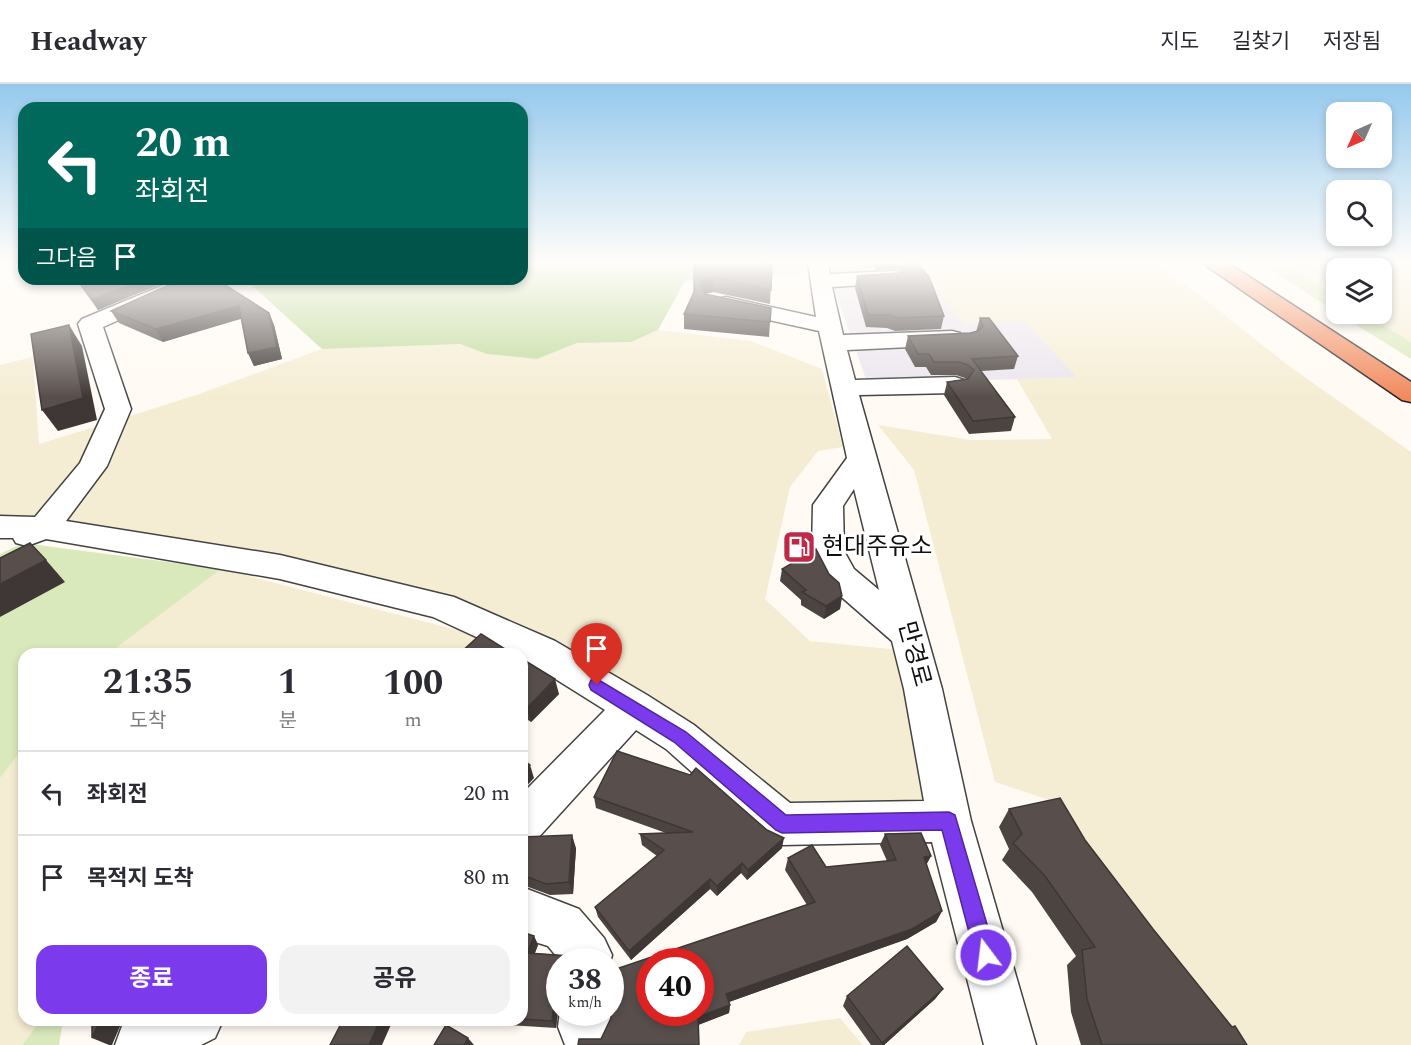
<!DOCTYPE html>
<html lang="ko">
<head>
<meta charset="utf-8">
<style>
	:root { --surface:#fff; --page:#f2f2f3; --text:#2b2b33; --muted:#7c7c81; --line:#e1e1e2; --accent:#7c3aed }
	body { margin:0; font-family:Spectral,"Noto Sans KR",serif; background:var(--page); color:var(--text); height:100vh; display:flex; flex-direction:column; font-size:22px; white-space:nowrap }
	* { box-sizing:border-box; margin:0 }
	p { font-size:20px; color:var(--muted) }
	.icon { flex:none; width:33px; height:33px; fill:none; stroke:currentColor; stroke-width:2; stroke-linecap:round; stroke-linejoin:round }
	.map { position:relative; flex:1; overflow:hidden }
	.sheet { position:absolute; left:18px; top:564px; width:510px; height:378px; display:flex; flex-direction:column; background:var(--surface); border-radius:18px; box-shadow:0 3px 9px #0003 }
	.sheet>* { flex:none }
	.top-card { position:absolute; left:18px; top:18px; width:510px; height:183px; border-radius:18px; box-shadow:0 3px 9px #0003; background:#00695c; color:#fff; overflow:hidden }
	.needle { width:39px; rotate:225deg }
	.fabs { position:absolute; left:1326px; top:18px; display:grid; gap:12px }
	.fabs a { display:grid; place-items:center; width:66px; height:66px; border-radius:12px; background:var(--surface); box-shadow:0 3px 9px #0003; font-size:30px }
	.speed { position:absolute; left:546px; top:864px; display:flex; gap:12px; font-size:30px; font-weight:700; text-align:center }
	.speed>* { display:grid; place-content:center; width:78px; height:78px; border-radius:50%; background:var(--surface); box-shadow:0 3px 9px #0003; line-height:1 }
	.speed small { font-size:15px; font-weight:400 }
	.speed .limit { border:9px solid #d22; background:#fff; color:#111 }
	.pin { position:absolute; display:grid; place-items:center; width:51px; height:51px; color:#fff; margin:-62px -26px; border-radius:50% 50% 50% 0; rotate:-45deg; box-shadow:0 0 6px #0007 }
	.pin .icon { rotate:45deg }
	.me { position:absolute; width:66px; margin:-33px; rotate:345deg; stroke-linejoin:round; filter:drop-shadow(0 0 4px #0008) }
	.turn { display:flex; align-items:center; gap:21px; height:126px; padding:0 18px; font-size:27px }
	.turn .icon { width:78px; height:78px; stroke-width:2.5 }
	.turn b { display:block; font-size:42px; line-height:51px }
	.then { display:flex; align-items:center; height:57px; padding:0 18px; background:#0003; gap:12px; font-size:22px }
	.eta { display:flex; justify-content:space-evenly; align-items:center; height:102px; text-align:center }
	.eta b { font-size:36px; font-weight:700; line-height:42px }
	.cta { display:flex; gap:12px; margin-top:auto; padding:12px 18px }
	.cta a { flex:1; height:69px; border-radius:18px; background:var(--accent); color:#fff; font-size:24px; font-weight:700; line-height:69px; text-align:center }
	.cta a+a { background:var(--page); color:var(--text) }
	ul { padding:0; list-style:none }
	li { display:flex; align-items:center; gap:18px; height:84px; padding:0 18px; border-top:2px solid var(--line) }
	li div { flex:1 }
	li b { display:block; font-size:22px }
	li em { font-style:normal }
	header { display:flex; align-items:center; gap:36px; box-sizing:border-box; height:84px; padding:0 30px; background:var(--surface); border-bottom:2px solid var(--line) }
	header strong { font-size:28px }
	nav { display:flex; gap:33px; margin-inline-start:auto; font-size:21px }
	.map>svg:first-child { display:block }
	.industrial { fill:#ebe5ee }
	.farmland { fill:#f5edd3 }
	.green { fill:#dae9bc }
	.forest { fill:#c1da9c }
	.lines { fill:none; stroke-linecap:round; stroke-linejoin:round }
	.minor-casing { stroke:#434343; stroke-width:3 }
	.highway-casing { stroke:#212121; stroke-width:3 }
	.minor { fill:#fff; fill-rule:evenodd }
	.highway { fill:#f18b5e; fill-rule:evenodd }
	.wall { fill:#4c4441 }
	.shaded-wall { fill:#3e3735 }
	.building { fill:#584f4c; stroke:#3e3735; stroke-width:1.5; fill-rule:evenodd }
	.route { fill:#7c3aed; stroke:#51269a; stroke-width:1.5 }
	.labels { text-anchor:middle; dominant-baseline:central; stroke-width:6; stroke-linejoin:round; paint-order:stroke }
	.poi-label { font-size:24px; fill:#101010; stroke:#fff; text-anchor:start }
	.street-label { font-size:24px; fill:#101010; stroke:#fff }
</style>
</head>
<body>
<header>
<strong>Headway</strong>
<nav><a>지도</a><a>길찾기</a><a>저장됨</a></nav>
</header>
<div class="map">
<svg width="1411" height="961" viewBox="0 0 1411 961">
	<rect width="100%" height="100%" fill="#fffaf3"/>
	<!-- industrial -->
	<g class="industrial">
		<polygon points="713,179 800,179 800,192 717,192"/>
		<polygon points="843,179 916,179 964,239 1024,236 1078,294 867,298 832,199 832,184"/>
	</g>
	<!-- farmland -->
	<g class="farmland">
		<polygon points="916,179 1159,179 1289,282 1411,368 1411,961 1244,961 1052,717 995,698 914,386 878,341 971,356 1052,355 1017,295 1077,293 1024,237 964,239"/>
		<polygon points="1281,179 1411,179 1411,258 1365,230 1382,230 1382,184 1336,184 1336,212"/>
		<polygon points="658,246 751,257 822,285 843,363 818,367 790,403 765,515 810,557 900,566 933,725 789,725 692,645 525,544 396,499 205,460 54,439 121,335 202,309 322,265 460,260 487,270 537,275 577,259 631,258"/>
		<polygon points="33,273 39,360 104,340 81,386 39,437 0,435 0,281"/>
		<polygon points="221,485 484,553 464,570 108,570"/>
		<polygon points="24,663 24,936 41,936 22,961 0,961 0,694"/>
		<polygon points="840,934 863,961 739,961 746,948"/>
	</g>
	<!-- green -->
	<g class="green">
		<polygon points="1261,179 1292,185 1336,212 1336,228"/>
		<polygon points="1339,230 1365,230 1411,258 1411,275"/>
		<polygon points="23,459 221,485 108,570 24,570 24,663 0,694 0,470"/>
		<polygon points="41,936 63,936 59,961 22,961"/>
	</g>
	<!-- forest -->
	<path class="forest" d="M522,179H656C674,184 694,179 713,179L717,192L685,197L658,246L631,258L577,259L537,275L487,270L460,260L322,265L250,200L311,199L338,195H522Z"/>
	<g class="lines">
		<defs>
			<g id="minor">
				<path d="M808,179H828L830,190L896,187L903,189L907,193L903,197L896,199L832,203L843,251L952,247L960,249L964,254L960,259L952,261L847,266L855,296L955,293L964,296L968,301L964,306L955,309L859,311L942,605L971,737L1036,961H984L932,758L782,761L767,755L666,665L636,646L537,755L522,761V710L605,626L522,574V570H513L433,533L280,495L46,455L27,462L16,459L13,454H0V432L35,433L80,379L105,325L78,240L82,235L178,195H207L203,199L103,243L131,325L107,382L66,437L280,471L454,513L555,557L647,611L694,641L790,719L924,717L904,605L892,557L829,502L812,467L813,421L847,374L819,247L718,225L715,220L718,215L726,213L816,233ZM854,405L879,506L854,485L844,467L843,422Z"/>
				<polygon points="522,803 579,825 604,854 612,871 610,879 561,878 548,862 522,854"/>
				<polygon points="610,927 611,928 610,943 603,961 565,961 558,943 560,927"/>
				<polygon points="137,936 223,936 215,954 201,961 115,961 122,942"/>
			</g>
			<polygon id="highway" points="1205,179 1228,179 1411,298 1411,318 1402,316 1208,183"/>
		</defs>
		<!-- minor casing -->
		<use href="#minor" class="minor-casing"/>
		<!-- highway casing -->
		<use href="#highway" class="highway-casing"/>
		<!-- minor -->
		<use href="#minor" class="minor"/>
		<!-- highway -->
		<use href="#highway" class="highway"/>
	</g>
	<!-- wall -->
	<g class="wall">
		<polygon points="734,179 772,179 770,220 713,208 705,210 771,224 769,253 684,245 684,230 694,208 694,181 739,181"/>
		<polygon points="872,179 917,179 944,232 941,245 895,247 887,244 866,243 855,204 857,192 899,189 905,187 897,185 877,186"/>
		<polygon points="76,195 172,195 98,226"/>
		<polygon points="217,195 269,229 274,241 282,275 254,282 248,269 241,234 163,258 119,239 111,227"/>
		<polygon points="980,234 1018,272 1014,285 981,287 1015,333 1011,347 969,350 944,311 947,298 966,295 965,294 956,291 931,291 926,283 915,283 905,265 908,252 970,249 976,248"/>
		<polygon points="782,485 829,490 842,512 840,525 824,535 801,521 801,516 780,497"/>
		<polygon points="522,575 559,610 531,638 522,632"/>
		<polygon points="594,713 782,764 747,796 741,789 717,812 710,805 631,876 598,833 595,823 657,772 642,761 640,750 666,749 596,724"/>
		<polygon points="1009,725 1085,756 1153,845 1247,961 1081,961 1071,928 1067,881 1076,872 1032,808 1002,776 1009,765 999,743"/>
		<polygon points="885,750 931,772 926,781 942,827 936,838 907,855 729,918 730,921 729,929 698,941 601,955 807,821 785,786 788,774 826,783 887,777 880,761"/>
		<polygon points="522,753 576,764 573,810 550,811 523,801 522,801"/>
		<polygon points="522,848 534,852 538,861 535,869 570,872 572,878 560,878 560,926 558,927 556,944 477,939 475,936 522,936"/>
		<polygon points="943,905 935,915 884,961 871,961 843,922 847,912"/>
	</g>
	<!-- shaded-wall -->
	<g class="shaded-wall">
		<polygon points="714,193 713,208 704,210 700,201 704,195"/>
		<polygon points="144,195 172,195 98,226 92,216"/>
		<polygon points="239,222 244,234 163,258 156,245"/>
		<polygon points="269,229 274,241 282,275 254,282 248,269"/>
		<polygon points="69,241 82,262 97,336 58,347 42,326"/>
		<polygon points="46,476 65,498 0,533 0,500"/>
		<polygon points="842,512 840,525 824,535 826,522"/>
		<polygon points="555,595 559,610 531,638 527,624"/>
		<polygon points="530,681 534,694 522,707 522,689"/>
		<polygon points="572,751 576,764 573,810 569,798"/>
		<polygon points="784,754 782,764 747,796 748,786"/>
		<polygon points="931,772 925,783 924,773"/>
		<polygon points="742,779 741,789 717,812 717,802"/>
		<polygon points="710,795 710,805 631,876 629,867"/>
		<polygon points="942,827 936,838 907,855 726,919 726,910"/>
		<polygon points="534,852 538,861 531,878 527,869"/>
		<polygon points="943,905 935,915 884,961 881,961"/>
		<polygon points="554,919 558,927 556,944 552,937"/>
		<polygon points="730,921 729,929 698,941 698,933"/>
		<polygon points="100,936 131,936 121,940 112,961 109,961 92,954"/>
		<polygon points="380,936 393,936 382,961 369,961"/>
		<polygon points="468,954 474,961 464,961"/>
	</g>
	<!-- building -->
	<g class="building">
		<polygon points="764,179 772,179 771,206 714,193 704,195 700,201 705,210 771,224 770,238 684,230 694,208 694,181 769,181"/>
		<polygon points="910,179 917,179 929,193 944,232 898,234 890,231 868,231 857,192 899,189 907,187 912,181"/>
		<polygon points="77,195 144,195 92,216"/>
		<polygon points="182,195 216,195 269,229 277,263 248,269 239,222 156,245 111,227"/>
		<polygon points="980,234 989,234 1018,272 972,275 1015,333 973,337 947,298 968,295 974,286 968,281 959,278 934,278 929,270 918,270 908,252 970,249 978,247 983,242"/>
		<polygon points="69,241 83,314 42,326 31,250"/>
		<polygon points="30,459 46,476 0,500 0,474"/>
		<polygon points="816,465 829,490 839,499 842,512 826,522 802,508 806,506 782,485"/>
		<polygon points="481,550 513,570 459,570"/>
		<polygon points="522,575 555,595 527,624 522,621"/>
		<polygon points="617,667 690,691 696,684 767,746 784,754 748,786 742,779 717,802 710,795 629,867 595,823 664,766 640,750 693,748 594,713"/>
		<polygon points="522,675 530,681 522,689"/>
		<polygon points="1060,714 1085,756 1153,845 1232,943 1235,942 1247,961 1102,961 1087,915 1082,866 1095,863 1045,792 1013,759 1022,750 1009,725"/>
		<path d="M921,749L931,772L924,773L942,827L912,845L726,910L730,921L698,933L699,961H578L579,955H601L611,934L610,928V887L815,818L788,774L812,761L826,783L896,776L885,750ZM650,878H700V928H650Z"/>
		<polygon points="572,751 569,798 546,800 522,791 522,753"/>
		<polygon points="522,848 534,852 527,869 570,872 569,878 560,878 560,917 554,919 552,937 522,935"/>
		<polygon points="907,862 943,905 882,959 847,912"/>
		<polygon points="92,936 100,936 92,954"/>
		<polygon points="343,936 380,936 369,961 330,961"/>
		<polygon points="446,941 468,954 464,961 434,961"/>
	</g>
	<!-- sky -->
	<linearGradient id="sky" x2="0" y2="1"><stop stop-color="#95c9ed"/><stop offset="0.57" stop-color="#fffdfa"/><stop offset="1" stop-color="#fffdfa" stop-opacity="0"/></linearGradient>
	<rect width="1411" height="313" fill="url(#sky)"/>
	<!-- route -->
	<polygon class="route" points="597,595 686,648 786,731 949,728 955,731 996,871 993,879 986,882 978,879 975,871 942,746 782,749 776,746 674,658 591,606 589,601 591,596"/>
	<!-- icons -->
	<defs>
		<symbol id="fuel-square" viewBox="-11 -11 22 22"><rect x="-9" y="-9" width="18" height="18" rx="4" fill="#be2947" stroke="#fff"/><path d="M-5.5-6h7V0h2V4h1.3V-2.5L3-4.5l.8-.8L6-3V5H2.5V1h-1V6h-7ZM-4.2-4.7v3.2H.2V-4.7Z" fill="#fff"/></symbol>
	</defs>
	<g fill-rule="evenodd">
		<use href="#fuel-square" x="780" y="444" width="38" height="38"/>
	</g>
	<g class="labels">
		<!-- poi labels -->
		<g class="poi-label">
			<text x="822" y="463">현대주유소</text>
		</g>
		<!-- street labels -->
		<g class="street-label">
			<text transform="translate(914 570) rotate(75)">만경로</text>
		</g>
	</g>
</svg>
<div class="fabs">
<a><svg class="needle" viewBox="-14 -14 28 28"><path d="M0-13l5 13h-10z" fill="#e53935"/><path d="M0 13l5-13h-10z" fill="#7c7c81"/></svg></a>
<a><svg class="icon" aria-label="search" viewBox="0 0 24 24"><circle cx="10" cy="10" r="6"/><path d="M15 15l6 6"/></svg></a>
<a><svg class="icon" aria-label="layers" viewBox="0 0 24 24"><path d="M12 4l9 5-9 5-9-5zM3 14l9 5 9-5"/></svg></a>
</div>
<div class="speed"><div>38<small>km/h</small></div><div class="limit">40</div></div>
<div class="pin" style="left:597px;top:601px;background:#d93025"><svg class="icon" aria-label="arrive" viewBox="0 0 24 24"><path d="M6 21V4h12l-3 4 3 4H6"/></svg></div>
<svg class="me" style="left:986px;top:871px" viewBox="-20 -20 40 40"><circle r="17" fill="#7c3aed" stroke="#fff" stroke-width="3"/><path d="M0-11L8 9 0 5-8 9z" fill="#fff"/></svg>
<div class="top-card">
<div class="turn"><svg class="icon" aria-label="left" viewBox="0 0 24 24"><path d="M17 20v-9H6M10 6l-5 5 5 5"/></svg><div><b>20 m</b>좌회전</div></div>
<div class="then">그다음<svg class="icon" aria-label="arrive" viewBox="0 0 24 24"><path d="M6 21V4h12l-3 4 3 4H6"/></svg></div>
</div>
<section class="sheet">
<div class="eta">
<div><b>21:35</b><p>도착</p></div>
<div><b>1</b><p>분</p></div>
<div><b>100</b><p>m</p></div>
</div>
<ul>
<li><svg class="icon" aria-label="left" viewBox="0 0 24 24"><path d="M17 20v-9H6M10 6l-5 5 5 5"/></svg><div><b>좌회전</b></div><em>20 m</em></li>
<li><svg class="icon" aria-label="arrive" viewBox="0 0 24 24"><path d="M6 21V4h12l-3 4 3 4H6"/></svg><div><b>목적지 도착</b></div><em>80 m</em></li>
</ul>
<div class="cta"><a>종료</a><a>공유</a></div>
</section>
</div>
</body>
</html>
